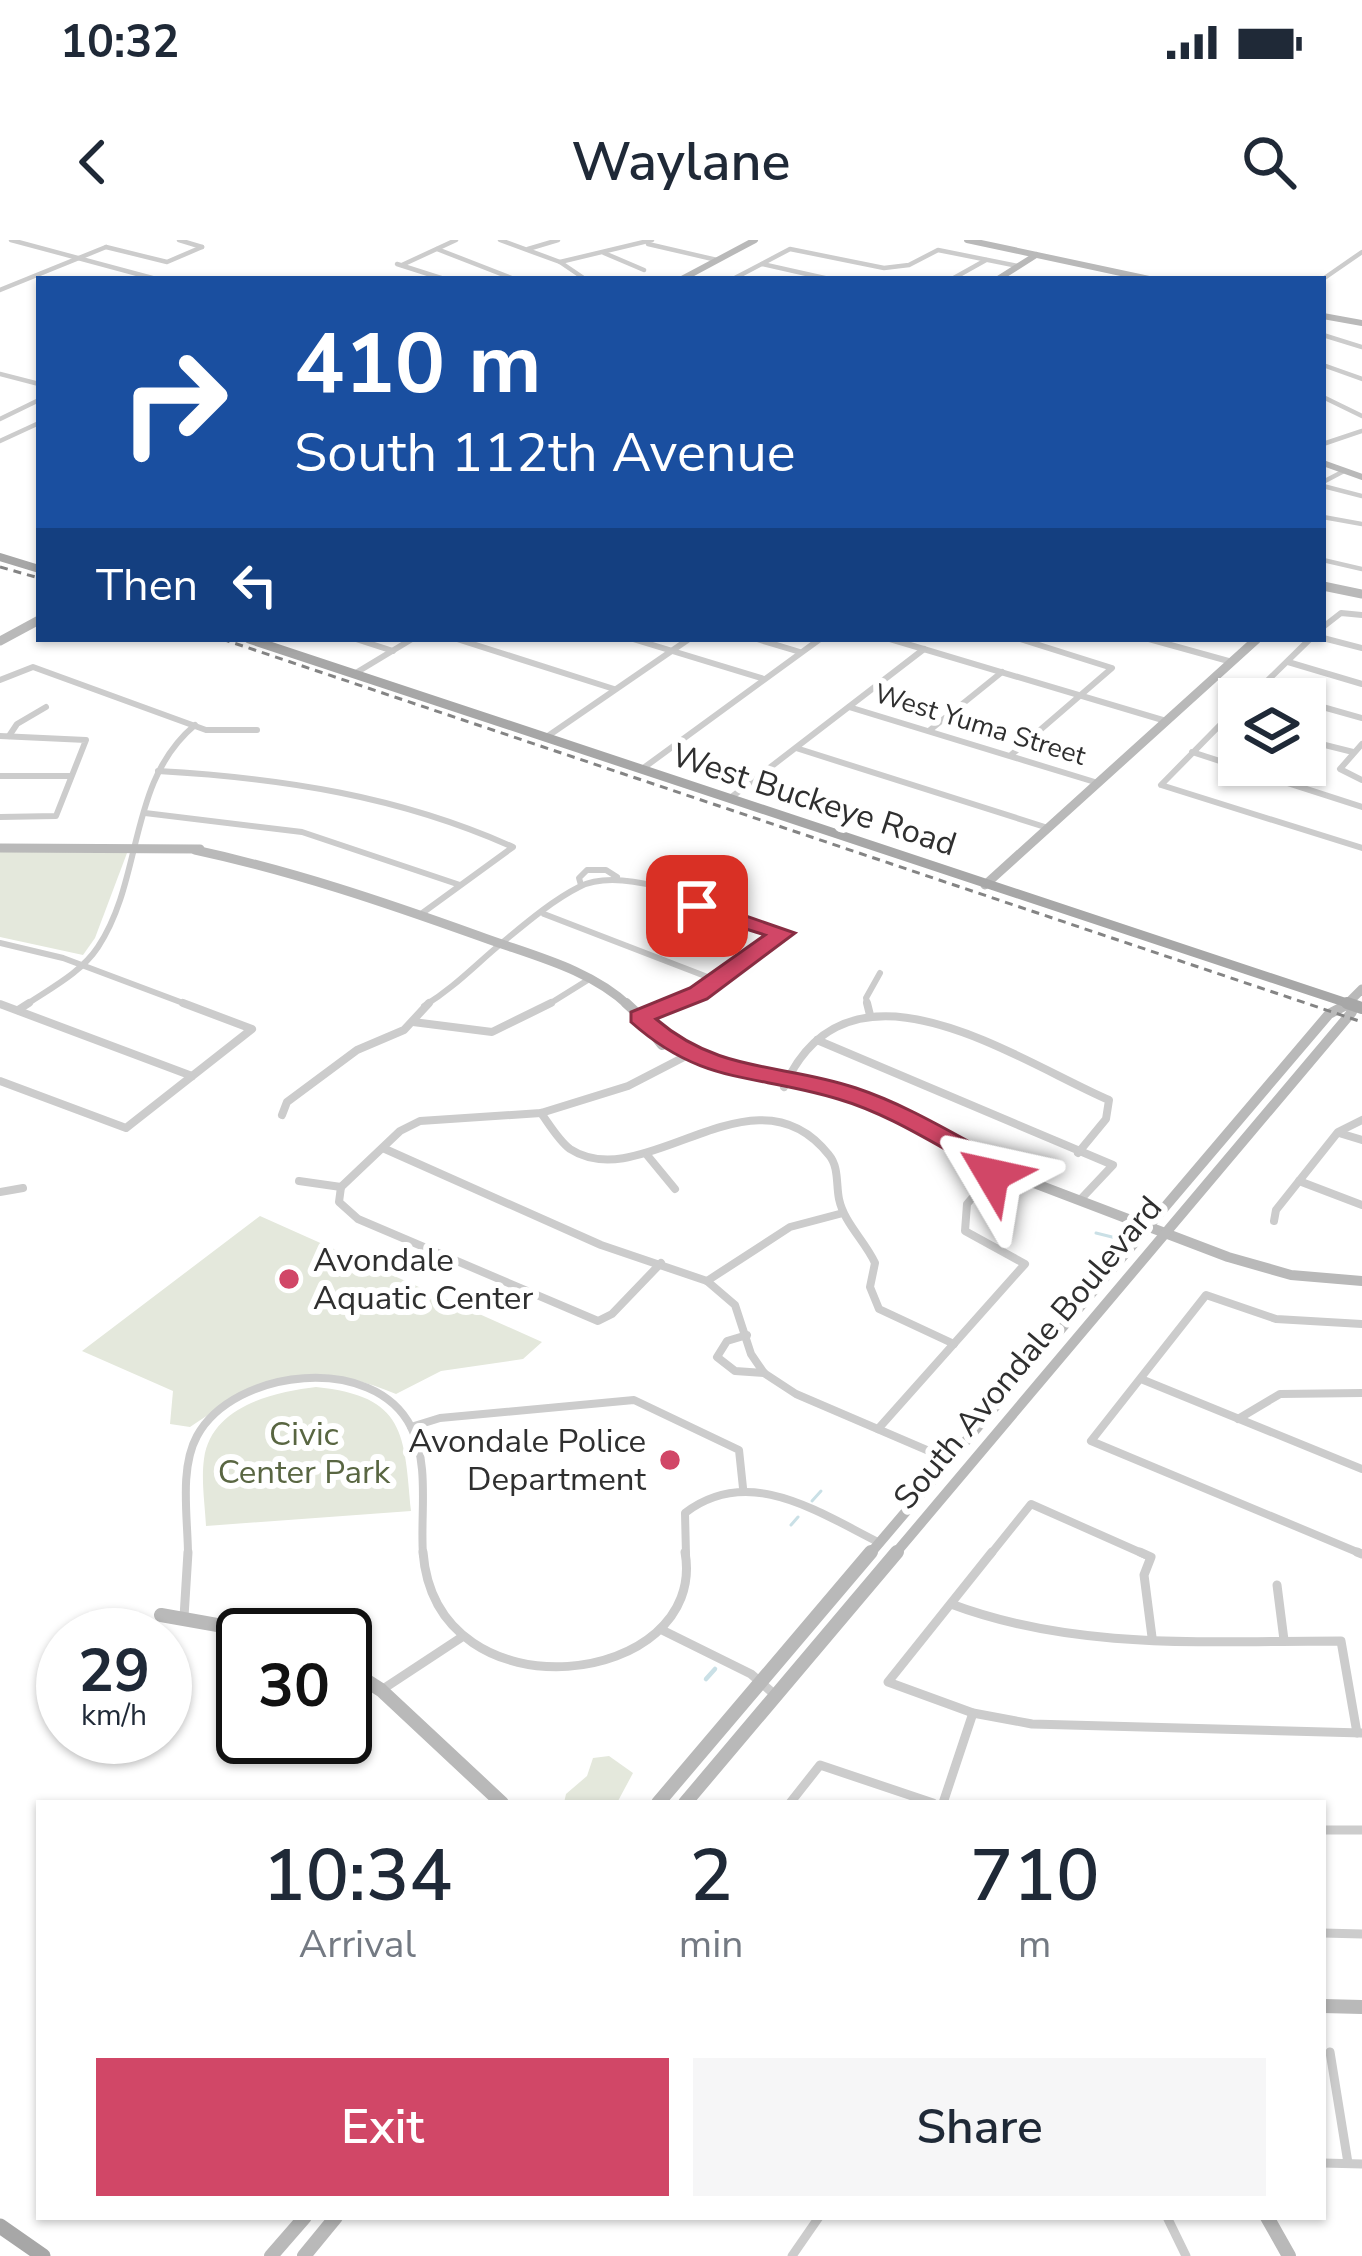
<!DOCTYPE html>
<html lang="en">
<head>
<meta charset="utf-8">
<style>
	:root { --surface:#fff; --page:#f6f6f7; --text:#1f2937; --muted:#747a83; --accent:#d14767 }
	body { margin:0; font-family:"Nunito Sans",sans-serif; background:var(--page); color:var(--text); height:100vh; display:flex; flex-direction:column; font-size:45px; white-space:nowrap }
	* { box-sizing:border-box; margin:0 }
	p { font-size:39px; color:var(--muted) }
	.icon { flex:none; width:66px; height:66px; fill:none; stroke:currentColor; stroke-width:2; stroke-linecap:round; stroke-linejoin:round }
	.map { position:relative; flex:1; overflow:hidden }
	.drawer { position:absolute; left:36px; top:1560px; width:1290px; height:420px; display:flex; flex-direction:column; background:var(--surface); border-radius:0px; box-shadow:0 3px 9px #0004 }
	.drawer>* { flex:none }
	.banner { position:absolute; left:36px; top:36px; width:1290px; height:366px; border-radius:0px; box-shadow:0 3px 9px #0004; background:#1a4fa0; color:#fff; overflow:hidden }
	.fabs { position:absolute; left:1218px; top:438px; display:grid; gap:24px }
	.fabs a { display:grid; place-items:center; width:108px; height:108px; border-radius:0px; background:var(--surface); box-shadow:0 3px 9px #0004; font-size:60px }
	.speed { position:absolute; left:36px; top:1368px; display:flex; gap:24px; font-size:60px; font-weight:700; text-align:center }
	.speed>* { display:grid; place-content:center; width:156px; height:156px; border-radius:50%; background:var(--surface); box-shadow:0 3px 9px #0004; line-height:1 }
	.speed small { font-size:30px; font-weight:400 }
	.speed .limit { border:6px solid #111; border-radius:18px; background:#fff; color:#111 }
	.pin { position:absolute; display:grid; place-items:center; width:102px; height:102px; color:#fff; margin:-51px; border-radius:24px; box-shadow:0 6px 18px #0006 }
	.me { position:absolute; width:132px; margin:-66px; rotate:306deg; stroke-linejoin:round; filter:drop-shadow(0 0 9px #0008) }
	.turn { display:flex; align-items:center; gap:42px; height:252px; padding:0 60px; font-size:54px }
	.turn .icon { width:156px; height:156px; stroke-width:2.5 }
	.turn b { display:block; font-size:84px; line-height:102px }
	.then { display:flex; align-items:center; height:114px; padding:0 60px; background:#0003; gap:24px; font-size:45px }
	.eta { display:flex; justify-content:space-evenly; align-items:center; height:204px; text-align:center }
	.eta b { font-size:72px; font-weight:600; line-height:84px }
	.cta { display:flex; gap:24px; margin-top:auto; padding:24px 60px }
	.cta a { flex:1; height:138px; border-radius:0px; background:var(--accent); color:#fff; font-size:48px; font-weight:600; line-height:138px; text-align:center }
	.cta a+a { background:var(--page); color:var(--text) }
	.status { display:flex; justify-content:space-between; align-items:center; height:84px; padding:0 60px; background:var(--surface); direction:ltr }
	.status svg { height:33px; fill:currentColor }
	header { display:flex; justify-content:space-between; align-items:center; height:156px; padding:0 60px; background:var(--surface); font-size:54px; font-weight:600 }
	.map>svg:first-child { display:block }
	.green { fill:#e4e8dc }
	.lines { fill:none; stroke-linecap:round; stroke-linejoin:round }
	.stream-far1 { stroke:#cae0e6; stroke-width:3 }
	.stream { stroke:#cae0e6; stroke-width:4.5 }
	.street-far3 { stroke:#ccc; stroke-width:4.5 }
	.street-far2 { stroke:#ccc; stroke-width:6 }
	.street-far1 { stroke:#ccc; stroke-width:8 }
	.street { stroke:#ccc; stroke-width:9 }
	.secondary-far3 { stroke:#b9b9b9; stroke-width:6 }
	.secondary-far2 { stroke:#b9b9b9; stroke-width:9 }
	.secondary-far1 { stroke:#b9b9b9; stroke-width:10 }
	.secondary { stroke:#b9b9b9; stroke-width:14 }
	.primary-far3 { stroke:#a7a7a7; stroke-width:8 }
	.primary-far2 { stroke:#a7a7a7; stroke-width:9 }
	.primary-far1 { stroke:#a7a7a7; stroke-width:12 }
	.primary { stroke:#a7a7a7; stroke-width:15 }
	.rail { stroke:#848484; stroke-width:3; stroke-dasharray:8 6; stroke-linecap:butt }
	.route { fill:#d14767; stroke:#882e43; stroke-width:3 }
	.poi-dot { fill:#d14767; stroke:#fff; stroke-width:4.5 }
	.labels { text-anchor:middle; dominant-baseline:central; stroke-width:12; stroke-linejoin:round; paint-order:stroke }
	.far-street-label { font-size:27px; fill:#2f2f2f; stroke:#fff }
	.street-label { font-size:33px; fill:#2f2f2f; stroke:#fff }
	.poi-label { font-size:33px; fill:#2f2f2f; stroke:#fff; text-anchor:start }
	.park-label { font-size:33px; fill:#596642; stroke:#fff }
</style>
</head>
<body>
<div class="status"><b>10:32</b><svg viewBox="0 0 49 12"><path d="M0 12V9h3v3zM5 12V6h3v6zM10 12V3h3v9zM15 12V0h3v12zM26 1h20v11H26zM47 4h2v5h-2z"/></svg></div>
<header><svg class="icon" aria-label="back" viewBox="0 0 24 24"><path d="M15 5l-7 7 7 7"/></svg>Waylane<svg class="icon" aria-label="search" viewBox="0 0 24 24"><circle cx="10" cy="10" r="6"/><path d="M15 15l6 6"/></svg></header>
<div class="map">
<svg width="1362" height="2016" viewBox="0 0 1362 2016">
	<rect width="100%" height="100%" fill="#fff"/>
	<!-- green -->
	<g class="green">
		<polygon points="0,611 127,613 95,698 83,715 0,697"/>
		<path d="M260,976L542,1102L523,1119L441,1131L396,1154C309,1117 264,1136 190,1187L170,1184L173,1151L82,1111Z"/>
		<path d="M316,1147C406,1156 404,1194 411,1271L206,1286C205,1265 201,1240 204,1219C211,1166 274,1152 316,1147Z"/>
		<polygon points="609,1516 633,1533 618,1561 564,1563 566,1554 587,1536 593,1518"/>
	</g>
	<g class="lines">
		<!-- stream-far1 -->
		<g class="stream-far1">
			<polyline points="1096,993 1124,1000"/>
			<polyline points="812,1261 821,1251"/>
			<polyline points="791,1285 798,1277"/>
		</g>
		<!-- stream -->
		<polyline class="stream" points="706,1439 715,1429"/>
		<!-- street-far3 -->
		<g class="street-far3">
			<polyline points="11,0 156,39"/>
			<polyline points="179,0 202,7"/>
			<polyline points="500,0 560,22 585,39"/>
			<polyline points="648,4 717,20"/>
			<polyline points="106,7 167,22 202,7"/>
			<polyline points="437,9 514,39"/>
			<polyline points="528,9 558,0"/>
			<polyline points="604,13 644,30"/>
			<polyline points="560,22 652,0"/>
			<polyline points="397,24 444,39"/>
			<polyline points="762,24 829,39"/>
			<polyline points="402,25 456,0"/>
			<polyline points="733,39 790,9 884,28 909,25 938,10 1018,26"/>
			<polyline points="952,39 986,20"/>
			<polyline points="1043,39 1049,39"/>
			<polyline points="1323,39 1362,12"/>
			<polyline points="0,50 106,7"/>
			<polyline points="1323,95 1362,107"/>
			<polyline points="1323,125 1362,139"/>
			<polyline points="0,134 39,144"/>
			<polyline points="1323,157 1362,176"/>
			<polyline points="0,179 39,160"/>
			<polyline points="0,201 39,183"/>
			<polyline points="1323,204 1362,191"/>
			<polyline points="1323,242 1344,231"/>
			<polyline points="1323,246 1362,256"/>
			<polyline points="1323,277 1362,284"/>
			<polyline points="1323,320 1362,329"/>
		</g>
		<!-- street-far2 -->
		<g class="street-far2">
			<polyline points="1323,387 1341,373 1362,375"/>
			<polyline points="1323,398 1362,408"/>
			<polyline points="356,399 393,411"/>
			<polyline points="457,399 614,449"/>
			<polyline points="633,399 764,439"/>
			<polyline points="757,399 800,412"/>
			<polyline points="890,399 1166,481"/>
			<polyline points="1149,399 1232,422"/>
			<polyline points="1288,422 1362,444"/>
			<polyline points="354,434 412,399"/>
			<polyline points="0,440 33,427 206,490 257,490"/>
			<polyline points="1295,459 1263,445 1310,399"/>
			<polyline points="1305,462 1362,478"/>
			<polyline points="849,467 1098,543"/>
			<polyline points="1239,481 1221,484 1161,545 1362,608"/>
			<polyline points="930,490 1002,432"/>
			<polyline points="0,496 86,500 56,576 0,577"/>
			<polyline points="9,496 17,484 46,467"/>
			<polyline points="545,498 689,399"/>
			<polyline points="1305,500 1353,512"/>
			<polyline points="1362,504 1340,529 1362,540"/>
			<polyline points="796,508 1048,588"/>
			<polyline points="1192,512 1362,567"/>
			<polyline points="1011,515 1112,428 1020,399"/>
			<polyline points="642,529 820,399"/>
			<path d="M158,531C282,538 399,556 513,607L421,674"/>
			<polyline points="0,536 70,536"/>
			<polyline points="729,559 924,409"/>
			<polyline points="145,573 302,592 460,645"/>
			<polyline points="581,645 579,638 587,630 606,630 617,637"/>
			<polyline points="544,674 718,741"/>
			<polyline points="0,703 63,718 191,766"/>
			<polyline points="0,764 5,766"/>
			<path d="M24,766C49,749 81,733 98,707C144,637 127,542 195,485"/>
			<path d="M424,766C455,747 476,724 503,702C526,683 553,660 579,647C629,621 732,675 783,693"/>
			<polyline points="546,766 591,738"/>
			<polyline points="667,766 698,754 782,693"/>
			<polyline points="868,766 866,758 880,733"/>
		</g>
		<!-- street-far1 -->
		<g class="street-far1">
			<polyline points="867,763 870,775"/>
			<polyline points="0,764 192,836"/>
			<polyline points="18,770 29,763"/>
			<polyline points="641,776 675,763"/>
			<polyline points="413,782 492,792 551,763"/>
			<polyline points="817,800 1113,925 1080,960"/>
			<polyline points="0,841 126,888 252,789 183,763"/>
			<path d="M784,847C849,701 1016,820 1109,860L1106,879L1078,913"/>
			<path d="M541,873C549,884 559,901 570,909C644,957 754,819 829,915C839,927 836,944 839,959C844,983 865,1001 875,1023L870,1047L879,1069L954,1104"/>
			<polyline points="282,875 287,862 357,810 404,790 429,763"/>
			<polyline points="1339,893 1362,900"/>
			<polyline points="385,909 601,1005 707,1041 735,1065 751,1114 764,1133 796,1154 950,1220"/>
			<polyline points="647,915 675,949"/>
			<polyline points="299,941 341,947"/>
			<polyline points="1299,941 1362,965"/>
			<polyline points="341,947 339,962 358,979 598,1081 612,1074 661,1023"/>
			<polyline points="341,947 400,891 420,881 541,873 628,846 688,815"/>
			<polyline points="0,952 23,948"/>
			<polyline points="1274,981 1276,970 1338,892 1362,880"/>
			<polyline points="707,1041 790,987 843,973"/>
			<polyline points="1362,1084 1276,1079 1206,1055 1091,1201 1362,1314"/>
			<polyline points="747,1095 727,1101 717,1117 735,1131 764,1133"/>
			<polyline points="1141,1139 1362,1229"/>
			<polyline points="1238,1179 1280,1154 1362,1153"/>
			<polyline points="411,1187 440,1178 634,1160 739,1210 743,1248"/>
			<polyline points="878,1189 1025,1024 965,991 967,964 997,929"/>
			<path d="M188,1315C188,1279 179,1229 197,1196C234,1128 374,1113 411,1187C430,1225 420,1274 423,1315"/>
			<path d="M686,1315L685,1273C749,1224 818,1272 880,1303"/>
			<polyline points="990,1315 1031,1264 1146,1315"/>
		</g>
		<!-- street -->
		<g class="street">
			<path d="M423,1312C436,1482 709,1447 685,1312"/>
			<polyline points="992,1312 888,1442 973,1473 1032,1484 1362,1493"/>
			<polyline points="1140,1312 1151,1317 1144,1335 1152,1397"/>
			<polyline points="1357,1312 1362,1314"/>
			<polyline points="1277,1345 1284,1400"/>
			<path d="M951,1364C1076,1411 1209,1401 1341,1401L1357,1493"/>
			<polyline points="184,1377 188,1312"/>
			<polyline points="662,1390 751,1434 774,1454"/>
			<polyline points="383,1449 462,1397"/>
			<polyline points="790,1563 820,1525 933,1563"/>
			<polyline points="943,1563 973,1473"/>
			<polyline points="1323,1590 1362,1590"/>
			<polyline points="1323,1693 1362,1694"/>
			<polyline points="1330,1812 1348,1923"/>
			<polyline points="1323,1923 1362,1924"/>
			<polyline points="1167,1977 1186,2016"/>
			<polyline points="792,2016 819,1977"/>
		</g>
		<!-- secondary-far3 -->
		<g class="secondary-far3">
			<polyline points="967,0 1149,39"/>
			<polyline points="682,39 755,0"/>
			<polyline points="998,39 1036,15"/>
			<polyline points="1323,76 1362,83"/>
			<polyline points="1323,223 1362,237"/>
		</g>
		<!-- secondary-far2 -->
		<g class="secondary-far2">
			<polyline points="1323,346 1362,354"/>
			<polyline points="0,401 39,380"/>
			<polyline points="0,608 200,609"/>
			<path d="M195,610C293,631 384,662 479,696C530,715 589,728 629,766"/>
			<polyline points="985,645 1257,399"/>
			<polyline points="1345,766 1362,749"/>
		</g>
		<!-- secondary-far1 -->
		<g class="secondary-far1">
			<polyline points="626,763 670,804 702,822 868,860 997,929 1228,1017 1291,1035 1362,1041"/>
			<polyline points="640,777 662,805"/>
			<polyline points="869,1315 1329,774 1350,763"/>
			<polyline points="894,1315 1352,772 1349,764"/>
		</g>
		<!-- secondary -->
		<g class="secondary">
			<polyline points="161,1375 274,1395"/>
			<polyline points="345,1427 381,1450 502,1563"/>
			<polyline points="658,1563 871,1312"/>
			<polyline points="685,1563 897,1312"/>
			<polyline points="1323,1766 1362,1767"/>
			<polyline points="1267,1977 1289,2016"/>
			<polyline points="271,2016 305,1977"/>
			<polyline points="304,2016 336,1977"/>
		</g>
		<!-- primary-far3 -->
		<polyline class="primary-far3" points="0,317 39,329"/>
		<!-- primary-far2 -->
		<polyline class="primary-far2" points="249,399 1356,766"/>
		<!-- primary-far1 -->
		<polyline class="primary-far1" points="1347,763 1362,768"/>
		<!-- primary -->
		<polyline class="primary" points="0,1986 43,2016"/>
		<!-- rail -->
		<g class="rail">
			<polyline points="0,327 39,338"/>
			<polyline points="222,399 1362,782"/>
		</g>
	</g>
	<!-- route -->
	<path class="route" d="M697,659L795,693L707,759L656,779C720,834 783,823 856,848C907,865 952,893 999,918L1011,929L992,943L982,941L981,929C934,904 889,874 838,859C753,833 703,846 631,782V772L690,748L765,695L688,671L685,666Z"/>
	<!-- markers -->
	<g class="poi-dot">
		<circle cx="289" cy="1039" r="12"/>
		<circle cx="670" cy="1220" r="12"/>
	</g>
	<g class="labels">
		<!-- far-street labels -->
		<g class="far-street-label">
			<text transform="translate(980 485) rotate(17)">West Yuma Street</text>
		</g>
		<!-- street labels -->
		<g class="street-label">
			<text transform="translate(814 560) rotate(18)">West Buckeye Road</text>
			<text transform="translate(1028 1113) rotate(-50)">South Avondale Boulevard</text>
		</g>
		<!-- poi labels -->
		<g class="poi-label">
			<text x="313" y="1020">Avondale<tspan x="313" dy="38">Aquatic Center</tspan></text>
			<text x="646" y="1201" text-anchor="end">Avondale Police<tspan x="646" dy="38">Department</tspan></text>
		</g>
		<!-- park labels -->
		<g class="park-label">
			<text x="304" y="1194">Civic<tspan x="304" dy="38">Center Park</tspan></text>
		</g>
	</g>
</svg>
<div class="fabs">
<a><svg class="icon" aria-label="layers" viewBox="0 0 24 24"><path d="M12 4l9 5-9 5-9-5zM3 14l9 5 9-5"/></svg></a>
</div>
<div class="speed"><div>29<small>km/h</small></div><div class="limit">30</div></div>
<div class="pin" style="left:697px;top:666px;background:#d93025"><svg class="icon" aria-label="arrive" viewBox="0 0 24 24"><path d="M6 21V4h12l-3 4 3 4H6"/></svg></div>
<svg class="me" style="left:992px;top:935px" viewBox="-20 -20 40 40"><path d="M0-17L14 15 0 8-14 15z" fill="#d14767" stroke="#fff" stroke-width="4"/></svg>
<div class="banner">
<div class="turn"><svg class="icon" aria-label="right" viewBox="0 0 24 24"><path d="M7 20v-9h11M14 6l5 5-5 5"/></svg><div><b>410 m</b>South 112th Avenue</div></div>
<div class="then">Then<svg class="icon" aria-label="left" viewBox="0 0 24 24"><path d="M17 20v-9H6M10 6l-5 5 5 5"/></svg></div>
</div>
<section class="drawer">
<div class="eta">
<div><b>10:34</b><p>Arrival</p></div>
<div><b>2</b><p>min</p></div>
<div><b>710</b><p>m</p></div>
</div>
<div class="cta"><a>Exit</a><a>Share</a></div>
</section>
</div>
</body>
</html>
